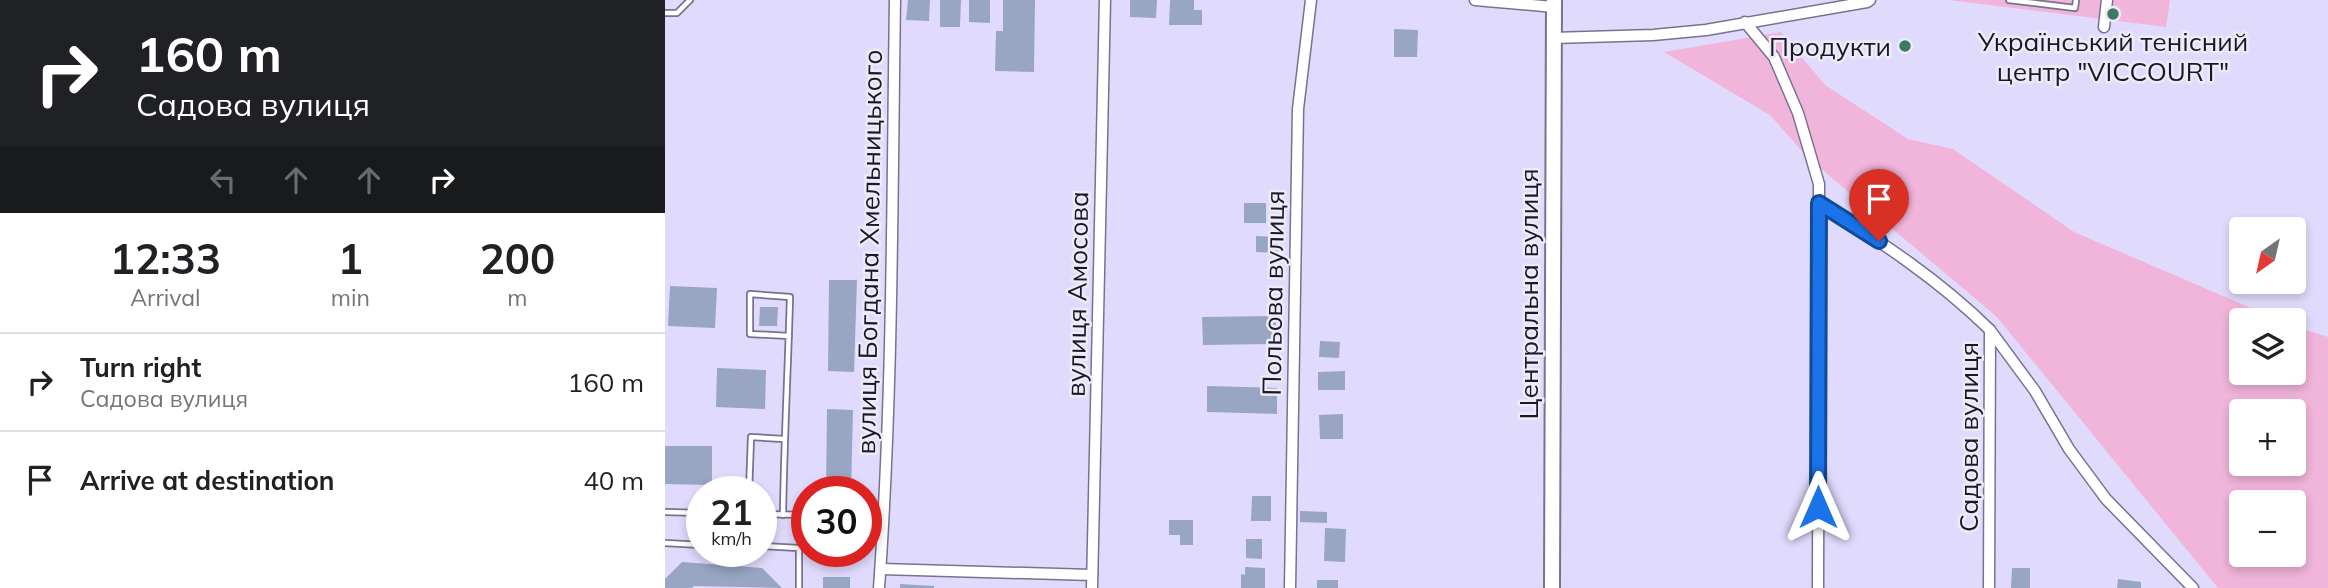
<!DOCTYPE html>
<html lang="en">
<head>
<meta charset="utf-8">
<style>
	:root { --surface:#fff; --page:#f6f6f6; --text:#202124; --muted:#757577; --line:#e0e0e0 }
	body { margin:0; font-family:Mulish,sans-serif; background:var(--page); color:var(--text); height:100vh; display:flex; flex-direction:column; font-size:26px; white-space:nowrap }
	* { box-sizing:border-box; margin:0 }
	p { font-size:23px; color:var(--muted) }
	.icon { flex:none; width:38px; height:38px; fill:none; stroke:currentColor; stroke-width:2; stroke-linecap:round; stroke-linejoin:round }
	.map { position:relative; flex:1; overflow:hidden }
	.drawer { display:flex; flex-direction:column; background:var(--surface); width:665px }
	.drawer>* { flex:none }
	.hud { background:#202124; color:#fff; overflow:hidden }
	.needle { width:46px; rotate:214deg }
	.fabs { position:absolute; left:1564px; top:217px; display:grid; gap:14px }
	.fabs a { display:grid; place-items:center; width:77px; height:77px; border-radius:7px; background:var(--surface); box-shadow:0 4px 10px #0003; font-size:35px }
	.speed { position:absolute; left:21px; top:476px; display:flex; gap:14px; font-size:35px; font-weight:700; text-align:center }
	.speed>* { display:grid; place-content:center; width:91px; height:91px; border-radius:50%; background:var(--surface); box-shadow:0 4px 10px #0003; line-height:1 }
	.speed small { font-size:18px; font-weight:400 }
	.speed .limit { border:10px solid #d22; background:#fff; color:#111 }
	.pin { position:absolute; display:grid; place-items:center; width:60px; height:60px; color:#fff; margin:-72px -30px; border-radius:50% 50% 50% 0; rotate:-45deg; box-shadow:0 0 7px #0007 }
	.pin .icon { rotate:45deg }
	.me { position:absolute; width:77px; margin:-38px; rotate:0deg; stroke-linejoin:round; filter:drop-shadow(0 0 5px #0008) }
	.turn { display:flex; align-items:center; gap:24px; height:147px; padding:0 21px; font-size:32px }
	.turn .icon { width:91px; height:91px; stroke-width:2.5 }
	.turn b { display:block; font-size:49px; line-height:60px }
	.lanes { display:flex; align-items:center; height:66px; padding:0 21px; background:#0003; justify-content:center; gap:35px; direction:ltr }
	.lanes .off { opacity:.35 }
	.eta { display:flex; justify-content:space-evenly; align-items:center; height:119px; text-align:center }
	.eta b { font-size:42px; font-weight:700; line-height:49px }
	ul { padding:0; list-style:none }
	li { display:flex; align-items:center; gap:21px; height:98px; padding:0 21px; border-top:2px solid var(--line) }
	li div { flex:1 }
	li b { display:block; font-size:26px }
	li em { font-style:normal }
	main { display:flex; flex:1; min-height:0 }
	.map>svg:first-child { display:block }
	.green { fill:#f1b4da; fill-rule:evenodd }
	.building { fill:#98a5c3 }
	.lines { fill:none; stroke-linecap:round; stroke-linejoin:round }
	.lane-casing { stroke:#777290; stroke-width:8 }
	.street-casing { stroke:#777290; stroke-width:13 }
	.secondary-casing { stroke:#777290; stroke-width:18 }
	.lane { stroke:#fff; stroke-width:4.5 }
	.street { stroke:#fff; stroke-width:10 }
	.secondary { stroke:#fff; stroke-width:14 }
	.route-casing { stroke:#114b97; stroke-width:18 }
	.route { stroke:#1a73e8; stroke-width:12 }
	.poi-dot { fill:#3d7a66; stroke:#edebf9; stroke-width:2.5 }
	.labels { text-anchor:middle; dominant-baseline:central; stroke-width:5; stroke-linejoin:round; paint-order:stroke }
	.poi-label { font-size:26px; fill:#1a1824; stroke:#edebf9 }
	.street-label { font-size:26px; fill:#1a1824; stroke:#edebf9 }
</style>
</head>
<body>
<main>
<section class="drawer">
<div class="hud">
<div class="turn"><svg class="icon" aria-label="right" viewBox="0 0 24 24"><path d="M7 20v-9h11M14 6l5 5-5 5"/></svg><div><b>160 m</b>Садова вулиця</div></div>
<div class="lanes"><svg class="icon off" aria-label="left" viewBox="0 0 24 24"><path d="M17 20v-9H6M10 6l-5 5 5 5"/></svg><svg class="icon off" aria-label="ahead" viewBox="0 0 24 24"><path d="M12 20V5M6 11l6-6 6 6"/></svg><svg class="icon off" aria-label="ahead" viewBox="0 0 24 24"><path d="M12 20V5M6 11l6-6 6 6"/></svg><svg class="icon" aria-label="right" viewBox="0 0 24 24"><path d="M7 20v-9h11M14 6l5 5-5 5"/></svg></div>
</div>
<div class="eta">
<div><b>12:33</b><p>Arrival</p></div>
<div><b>1</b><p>min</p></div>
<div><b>200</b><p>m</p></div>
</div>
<ul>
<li><svg class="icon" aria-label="right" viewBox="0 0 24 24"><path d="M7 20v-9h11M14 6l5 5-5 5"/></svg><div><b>Turn right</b><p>Садова вулиця</p></div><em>160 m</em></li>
<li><svg class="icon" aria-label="arrive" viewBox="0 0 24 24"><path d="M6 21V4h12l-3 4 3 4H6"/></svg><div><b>Arrive at destination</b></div><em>40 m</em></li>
</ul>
</section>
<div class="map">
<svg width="1663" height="588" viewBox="0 0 1663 588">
	<rect width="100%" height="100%" fill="#e0dbfd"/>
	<!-- green -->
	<g class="green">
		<polygon points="1284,0 1505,0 1501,27"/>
		<path d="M1116,32L1160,85L1243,139L1288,149L1409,232L1614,320H1577V373H1629V326L1663,337V588H1553L1331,316L1142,157L1105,115L999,52ZM1577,411H1629V464H1577ZM1577,502H1629V555H1577Z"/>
	</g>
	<!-- building -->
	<g class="building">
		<polygon points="243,0 265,0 264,21 241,20"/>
		<polygon points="275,0 296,0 295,27 275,27"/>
		<polygon points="304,0 325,0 325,23 304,22"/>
		<polygon points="338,0 370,0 369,72 330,71 331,31 338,31"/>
		<polygon points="465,0 492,0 491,18 465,17"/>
		<polygon points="505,0 529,0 529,10 537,10 537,25 504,25"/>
		<polygon points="729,29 753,30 752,57 729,57"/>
		<rect x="579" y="203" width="22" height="20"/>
		<polygon points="591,236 613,237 613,253 591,252"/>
		<polygon points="164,280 192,280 189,372 163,371"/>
		<polygon points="5,286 52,288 50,328 3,326"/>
		<polygon points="95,307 113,307 112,326 94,326"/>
		<polygon points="611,316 611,344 538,345 537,317"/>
		<polygon points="655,341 675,342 674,358 654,357"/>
		<polygon points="52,368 101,370 100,409 51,407"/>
		<polygon points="680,371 680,390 653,390 653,372"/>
		<polygon points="542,386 612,388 612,414 542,412"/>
		<polygon points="162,409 188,410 186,492 161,492"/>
		<polygon points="678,414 678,439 655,439 654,415"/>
		<polygon points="0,446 47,446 47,485 0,484"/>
		<polygon points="587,496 606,496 606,521 586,521"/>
		<polygon points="635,511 662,512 662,523 635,522"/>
		<polygon points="504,520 528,520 528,545 515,545 515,535 504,535"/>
		<polygon points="660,528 681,529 680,562 659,561"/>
		<polygon points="581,539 597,539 597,559 581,558"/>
		<polygon points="17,562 97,568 117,588 29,586 27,588 0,588 0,579"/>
		<polygon points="580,567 600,568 600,588 576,588 576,574 580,575"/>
		<polygon points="1347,568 1365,568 1365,588 1346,588"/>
		<rect x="158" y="577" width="27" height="11"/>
		<polygon points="1453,579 1476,582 1476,588 1452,588"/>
		<rect x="652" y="580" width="21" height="8"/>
		<polygon points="235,584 269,586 269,588 235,588"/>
	</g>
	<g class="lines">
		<defs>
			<g id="lane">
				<polyline points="1344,0 1410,8 1411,0"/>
				<polyline points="0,13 12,13 25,0"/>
				<polyline points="84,492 86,437 119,439"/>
				<polyline points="0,512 37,513"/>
				<polyline points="96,514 142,515"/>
				<path d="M118,515C119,442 123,370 125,297L85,294V334L124,336"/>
				<polyline points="201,517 218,517"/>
				<polyline points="0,543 37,545"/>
				<polyline points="96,546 134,548 134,588"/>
			</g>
			<g id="street">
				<polyline points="810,0 889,7"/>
				<polyline points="1080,22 1109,57 1133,113 1154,184 1153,588"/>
				<polyline points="1439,27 1442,0"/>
				<polyline points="888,38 988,35 1041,30 1202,2 1205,0"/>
				<path d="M1154,203C1215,241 1273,279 1325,330L1324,588"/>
				<polyline points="1325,330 1370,391 1404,449 1441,499 1528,588"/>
				<polyline points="216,569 427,575"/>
				<path d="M214,588C228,393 227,196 230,0"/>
				<polyline points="427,588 440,0"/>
				<polyline points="625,588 633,109 646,0"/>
			</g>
			<polyline id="secondary" points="887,588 889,0"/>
		</defs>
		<!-- lane casing -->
		<use href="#lane" class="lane-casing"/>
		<!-- street casing -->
		<use href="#street" class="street-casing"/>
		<!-- secondary casing -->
		<use href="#secondary" class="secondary-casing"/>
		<!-- lane -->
		<use href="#lane" class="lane"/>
		<!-- street -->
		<use href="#street" class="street"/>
		<!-- secondary -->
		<use href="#secondary" class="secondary"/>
	</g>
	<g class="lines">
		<defs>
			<polyline id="route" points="1153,507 1154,203 1214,241"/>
		</defs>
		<!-- route casing -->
		<use href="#route" class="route-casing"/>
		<!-- route -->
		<use href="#route" class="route"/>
	</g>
	<!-- markers -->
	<g class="poi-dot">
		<circle cx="1448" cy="14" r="7"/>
		<circle cx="1240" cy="46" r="7"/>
	</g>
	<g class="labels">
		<!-- poi labels -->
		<g class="poi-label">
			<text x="1448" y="41">Український тенісний<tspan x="1448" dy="30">центр "VICCOURT"</tspan></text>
			<text x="1226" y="46" text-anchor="end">Продукти</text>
		</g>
		<!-- street labels -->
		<g class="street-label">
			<text transform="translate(204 252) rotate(-89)">вулиця Богдана Хмельницького</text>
			<text transform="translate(608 293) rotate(-89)">Польова вулиця</text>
			<text transform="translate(412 294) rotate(-89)">вулиця Амосова</text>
			<text transform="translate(863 294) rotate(-90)">Центральна вулиця</text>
			<text transform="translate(1303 437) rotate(-90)">Садова вулиця</text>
		</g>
	</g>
</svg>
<div class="fabs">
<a><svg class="needle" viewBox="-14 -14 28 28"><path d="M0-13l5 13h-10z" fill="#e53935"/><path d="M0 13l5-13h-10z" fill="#757577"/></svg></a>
<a><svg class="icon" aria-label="layers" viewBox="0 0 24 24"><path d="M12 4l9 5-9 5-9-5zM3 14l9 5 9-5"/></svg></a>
<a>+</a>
<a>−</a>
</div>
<div class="speed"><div>21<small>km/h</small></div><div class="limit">30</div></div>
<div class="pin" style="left:1214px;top:241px;background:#d93025"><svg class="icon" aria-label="arrive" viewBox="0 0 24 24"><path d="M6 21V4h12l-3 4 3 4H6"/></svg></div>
<svg class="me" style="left:1153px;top:507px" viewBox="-20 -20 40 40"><path d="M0-17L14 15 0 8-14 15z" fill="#1a73e8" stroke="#fff" stroke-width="4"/></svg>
</div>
</main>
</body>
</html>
